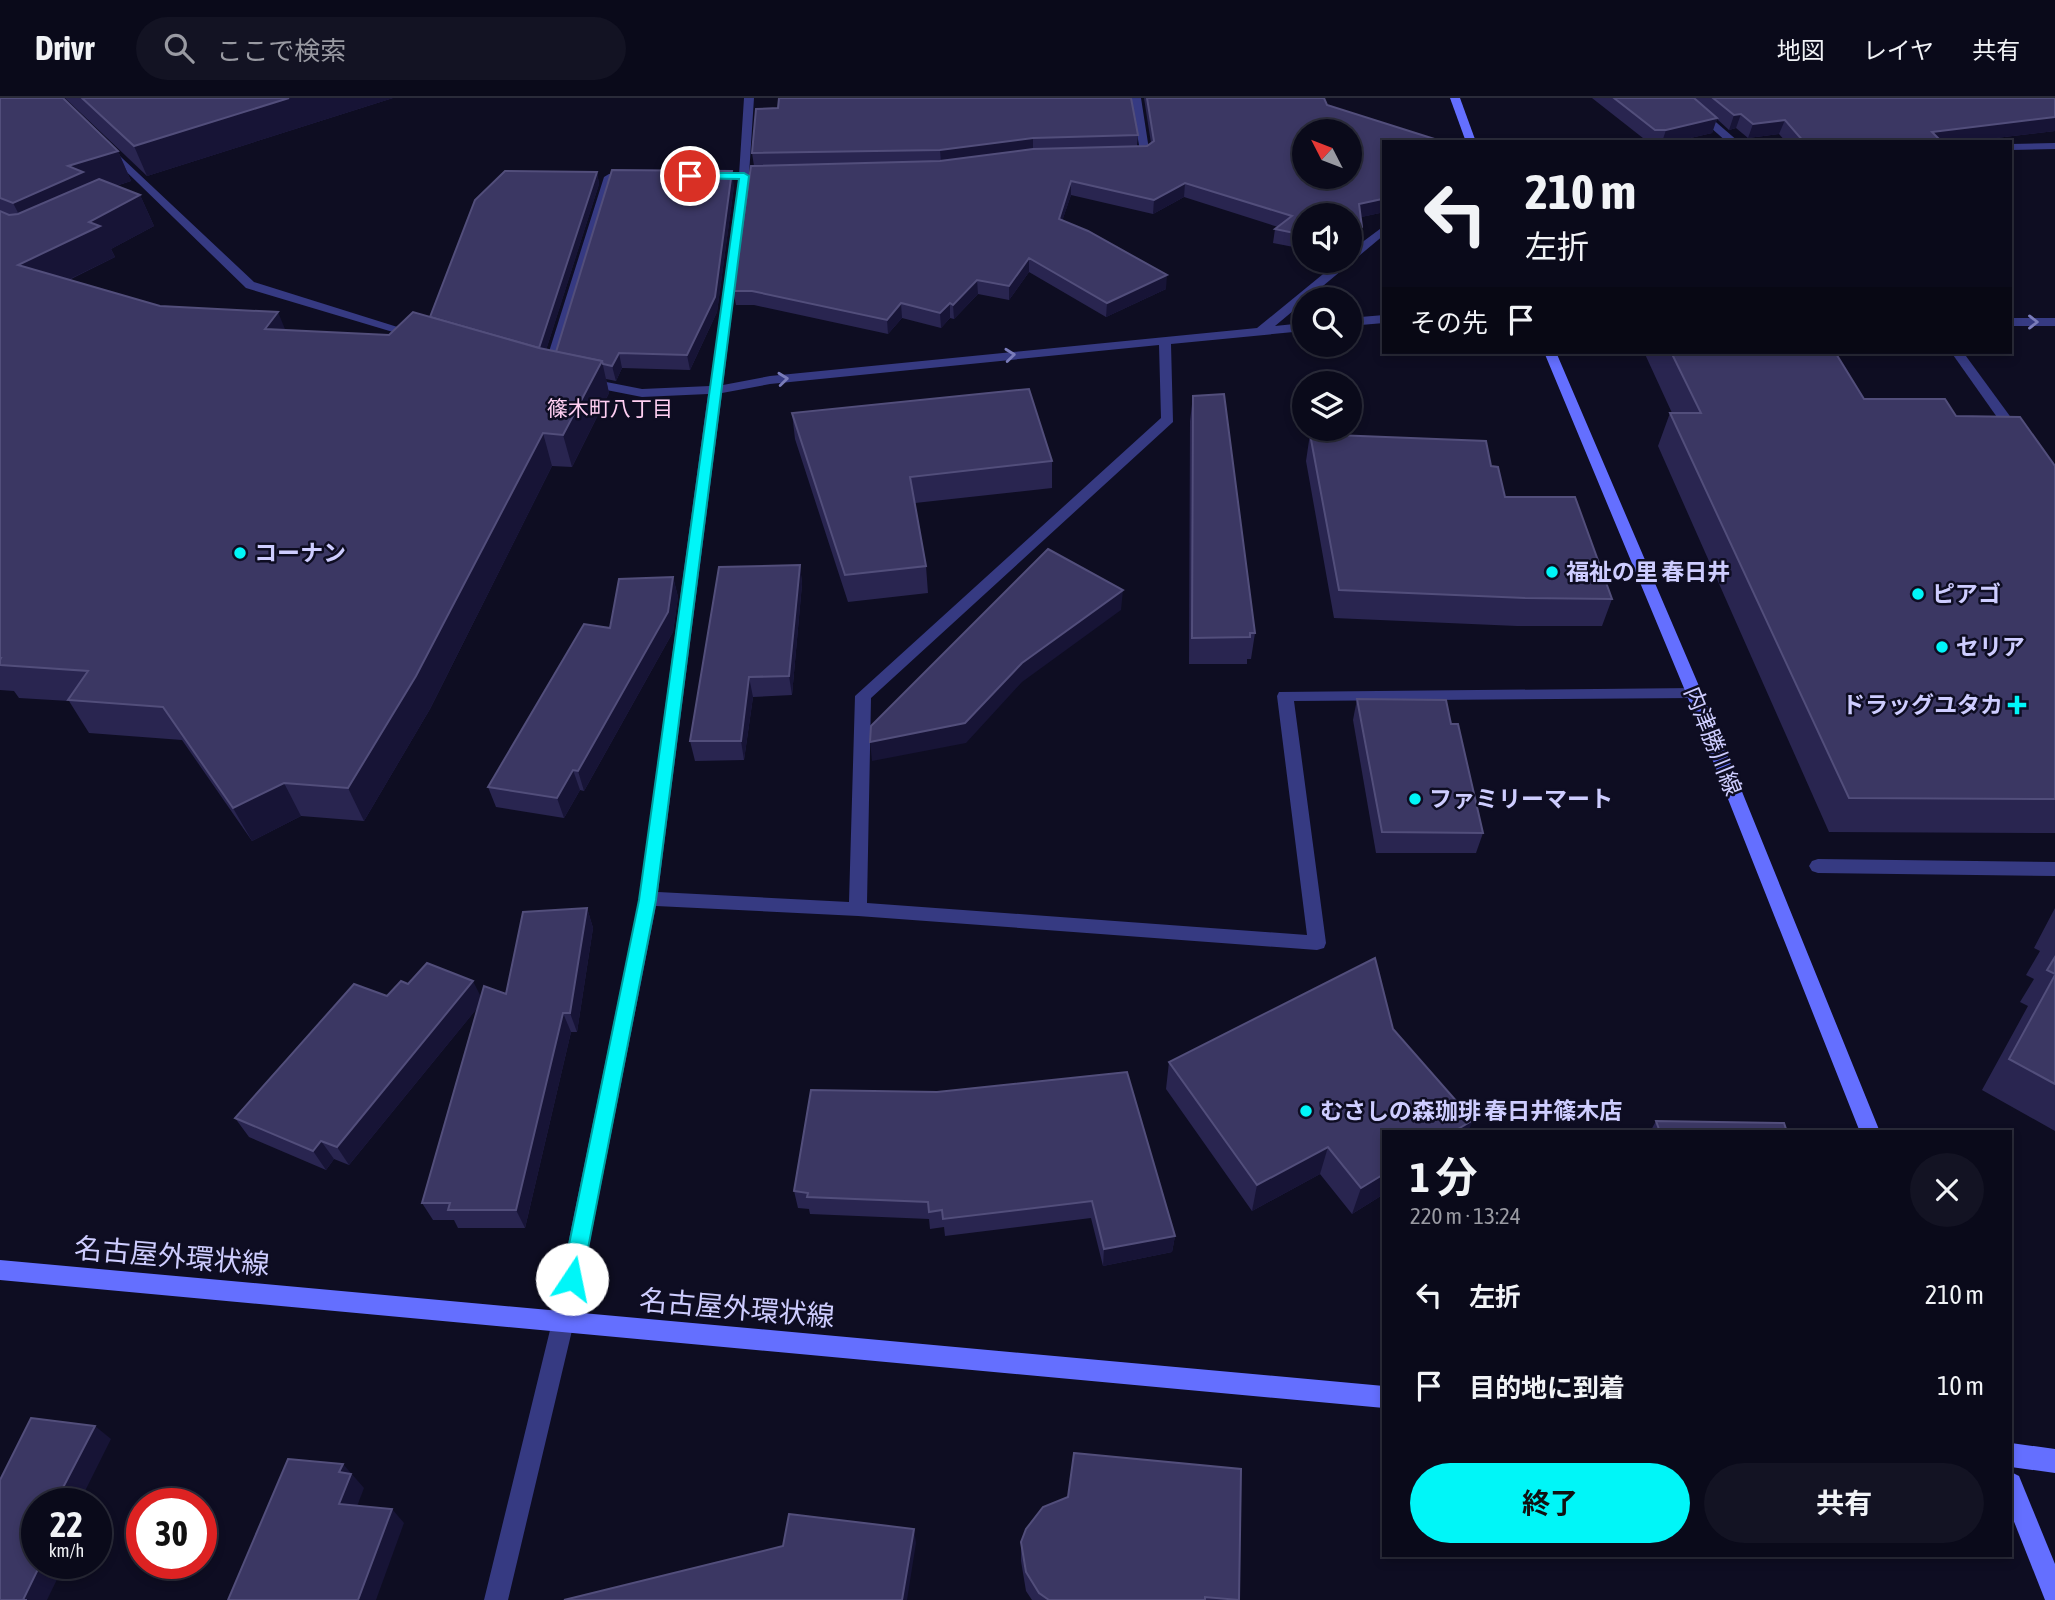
<!DOCTYPE html>
<html lang="ja">
<head>
<meta charset="utf-8">
<style>
	:root { --surface:#0a0a1a; --page:#131323; --text:#f1f3f6; --muted:#999aa2; --line:#2a2b39; --accent:#00f6f8 }
	body { margin:0; font-family:"Asap Condensed","Noto Sans JP",sans-serif; background:var(--page); color:var(--text); height:100vh; display:flex; flex-direction:column; font-size:26px; white-space:nowrap }
	* { box-sizing:border-box; margin:0 }
	p { font-size:23px; color:var(--muted) }
	.icon { flex:none; width:38px; height:38px; fill:none; stroke:currentColor; stroke-width:2; stroke-linecap:round; stroke-linejoin:round }
	.map { position:relative; flex:1; overflow:hidden }
	.details { position:absolute; left:1382px; top:1032px; width:630px; height:427px; display:flex; flex-direction:column; background:var(--surface); border-radius:0px; box-shadow:0 4px 10px #0003,0 0 0 2px var(--line) }
	.details>* { flex:none }
	.banner { position:absolute; left:1382px; top:42px; width:630px; height:214px; border-radius:0px; box-shadow:0 4px 10px #0003,0 0 0 2px var(--line); background:#0a0a1a; color:var(--text); overflow:hidden }
	.needle { width:46px; rotate:312deg }
	.controls { position:absolute; left:1292px; top:21px; display:grid; gap:14px }
	.controls a { display:grid; place-items:center; width:70px; height:70px; border-radius:50%; background:var(--surface); box-shadow:0 4px 10px #0003,0 0 0 2px var(--line); font-size:35px }
	.speed { position:absolute; left:21px; top:1390px; display:flex; gap:14px; font-size:35px; font-weight:700; text-align:center }
	.speed>* { display:grid; place-content:center; width:91px; height:91px; border-radius:50%; background:var(--surface); box-shadow:0 4px 10px #0003,0 0 0 2px var(--line); line-height:1 }
	.speed small { font-size:18px; font-weight:400 }
	.speed .limit { border:10px solid #d22; background:#fff; color:#111 }
	.pin { position:absolute; display:grid; place-items:center; width:60px; height:60px; color:#fff; margin:-30px; border:4px solid #fff; border-radius:50%; box-shadow:0 2px 7px #0007 }
	.me { position:absolute; width:77px; margin:-38px; rotate:11deg; stroke-linejoin:round; filter:drop-shadow(0 0 5px #0008) }
	.turn { display:flex; align-items:center; gap:24px; height:147px; padding:0 28px; font-size:32px }
	.turn .icon { width:91px; height:91px; stroke-width:2.5 }
	.turn b { display:block; font-size:49px; line-height:60px }
	.then { display:flex; align-items:center; height:66px; padding:0 28px; background:#0003; gap:14px; font-size:26px }
	.round { display:grid; place-items:center; flex:none; width:74px; height:74px; border-radius:37px; background:var(--page) }
	.summary { display:flex; align-items:center; justify-content:space-between; height:119px; padding:0 28px }
	h1 { font-size:42px; font-weight:700; line-height:52px }
	.action { display:flex; gap:14px; margin-top:auto; padding:14px 28px }
	.action a { flex:1; height:80px; border-radius:42px; background:var(--accent); color:#111; font-size:28px; font-weight:700; line-height:80px; text-align:center }
	.action a+a { background:var(--page); color:var(--text) }
	ul { padding:0; list-style:none }
	li { display:flex; align-items:center; gap:21px; height:91px; padding:0 28px }
	li div { flex:1 }
	li b { display:block; font-size:26px }
	li em { font-style:normal }
	header { display:flex; align-items:center; gap:42px; box-sizing:border-box; height:98px; padding:0 35px; background:var(--surface); border-bottom:2px solid var(--line) }
	header strong { font-size:33px }
	nav { display:flex; gap:38px; margin-inline-start:auto; font-size:24px }
	.search { width:490px; height:63px; background:var(--page); display:flex; align-items:center; gap:18px; box-sizing:border-box; padding:0 24px; border-radius:38px; color:var(--muted); font-size:26px }
	.map>svg:first-child { display:block }
	.lines { fill:none; stroke-linecap:round; stroke-linejoin:round }
	.minor { fill:#363a82; fill-rule:evenodd }
	.secondary { fill:#646fff; fill-rule:evenodd }
	.wall { fill:#292550 }
	.shaded-wall { fill:#171436 }
	.building { fill:#3b3763; stroke:#524e7b; stroke-width:2; fill-rule:evenodd }
	.oneway { stroke:#7a7cba }
	.route { fill:#00f6f8; stroke:#00a0a1; stroke-width:2 }
	.poi-dot { fill:#00f6f8; stroke:#0e0d22; stroke-width:2.5 }
	.labels { text-anchor:middle; dominant-baseline:central; stroke-width:5; stroke-linejoin:round; paint-order:stroke }
	.far-neighbourhood-label { font-size:21px; fill:#ffcff2; stroke:#0e0d22 }
	.poi-label { font-size:23px; font-weight:bold; fill:#cecdff; stroke:#0e0d22; text-anchor:start }
	.street-label { font-size:23px; fill:#cecdff; stroke:#0e0d22 }
	.near-street-label { font-size:28px; fill:#cecdff; stroke:#0e0d22 }
</style>
</head>
<body>
<header>
<strong>Drivr</strong>
<div class="search"><svg class="icon" aria-label="search" viewBox="0 0 24 24"><circle cx="10" cy="10" r="6"/><path d="M15 15l6 6"/></svg>ここで検索</div>
<nav><a>地図</a><a>レイヤ</a><a>共有</a></nav>
</header>
<div class="map">
<svg width="2055" height="1502" viewBox="0 0 2055 1502">
	<rect width="100%" height="100%" fill="#0e0d22"/>
	<g class="lines">
		<!-- minor -->
		<g class="minor">
			<path d="M744,0H754L749,77L723,287L770,278L1257,230L1339,163H1349V154L1384,128V137L1275,228L1304,225V233L1171,246L1173,324L871,600L867,805L1307,837L1277,598L1279,594L1694,590L1702,595L1694,600L1294,603L1326,845L1324,850L1317,852L858,818L656,808L574,1224L508,1502H484L552,1224L639,801L708,296L642,299L586,288L580,284L586,280L642,291L710,288L739,77ZM1159,247L1161,320L855,598L849,804L658,794L722,295L770,286Z"/>
			<polygon points="1131,0 1141,0 1150,58 1130,59 1125,56 1140,53"/>
			<polygon points="1677,0 1688,0 1739,44 1727,44"/>
			<polygon points="106,45 254,184 423,237 417,241 413,240 246,190 102,50 102,46"/>
			<polygon points="2055,45 2055,51 2011,52 2011,46"/>
			<polygon points="609,76 631,76 636,79 631,82 613,82 554,276 553,279 543,279 542,276 604,79"/>
			<polygon points="1384,217 1384,225 1349,228 1349,220"/>
			<rect x="2011" y="220" width="44" height="8"/>
			<polygon points="1951,254 1963,254 2023,336 2021,339 2011,339"/>
			<polygon points="1818,761 2055,764 2055,778 1818,775 1812,773 1809,768 1812,763"/>
		</g>
		<!-- secondary -->
		<g class="secondary">
			<polygon points="1450,0 1460,0 1476,44 1466,44"/>
			<polygon points="1544,254 1556,254 1702,595 1880,1034 1860,1034 1686,595"/>
			<polygon points="0,1162 1384,1288 1384,1310 0,1182"/>
			<polygon points="2011,1345 2055,1351 2055,1375 2011,1369"/>
			<polygon points="2011,1374 2019,1378 2055,1466 2055,1502 2045,1502 2011,1416"/>
		</g>
	</g>
	<!-- wall -->
	<g class="wall">
		<polygon points="0,0 118,53 131,83 116,88 140,97 154,128 111,151 115,159 69,182 160,208 286,232 389,237 430,219 597,74 599,86 546,252 556,254 734,88 717,214 690,272 622,270 616,283 606,281 609,295 572,369 552,368 430,611 364,723 301,718 252,743 182,642 89,635 69,603 19,600 14,593 0,592"/>
		<polygon points="65,0 393,0 147,78"/>
		<polygon points="1144,0 1324,0 1380,115 1361,119 1360,143 1349,151 1349,117 1304,117 1304,151 1273,145 1275,131 1278,129 1184,99 1153,116 1071,97 1062,123 1166,191 1106,219 1029,174 1009,202 978,196 954,221 950,220 941,230 902,220 888,236 754,207 736,207 733,193 754,68 752,55 778,10 1138,37 1137,48 1147,48 1151,45"/>
		<polygon points="1592,0 2055,0 2055,33 1962,44 1786,44 1779,36 1748,40 1736,30 1729,32 1717,21 1712,35 1673,44 1648,44"/>
		<polygon points="1644,254 1835,254 1864,301 1956,318 2055,368 2055,735 1829,734 1658,348 1670,315 1672,315"/>
		<polygon points="1193,298 1255,535 1251,561 1247,561 1247,566 1189,566 1190,323"/>
		<polygon points="792,315 1052,363 1052,390 915,405 926,468 928,495 848,504 795,341"/>
		<polygon points="1310,336 1491,368 1505,399 1612,501 1602,528 1517,528 1334,520 1306,363"/>
		<polygon points="800,467 802,486 792,597 753,599 744,662 695,663 690,643"/>
		<polygon points="673,479 678,499 673,534 584,693 580,692 564,720 496,709 488,689 610,530"/>
		<polygon points="1357,601 1451,626 1483,735 1476,755 1376,755 1353,622"/>
		<polygon points="587,810 593,830 577,934 571,934 525,1130 458,1130 454,1122 433,1122 422,1105 478,909 349,1067 334,1061 326,1072 249,1039 235,1020 387,898 408,886 481,899 506,896"/>
		<polygon points="2055,810 2055,1033 1982,992 2028,908 2020,904 2034,881 2026,877 2040,853 2034,850"/>
		<polygon points="1169,964 1384,1034 1384,1096 1352,1116 1320,1076 1252,1113 1166,991"/>
		<polygon points="937,994 1175,1138 1172,1154 1103,1168 1091,1120 945,1138 944,1129 930,1131 929,1121 810,1116 809,1111 798,1110 794,1093"/>
		<polygon points="1656,1023 1787,1034 1650,1034"/>
		<polygon points="1021,1444 1239,1502 1032,1502 1026,1493 1021,1463"/>
	</g>
	<!-- shaded-wall -->
	<g class="shaded-wall">
		<polygon points="289,0 393,0 147,78 134,48"/>
		<polygon points="1741,16 1736,30 1729,32 1734,17"/>
		<polygon points="2055,19 2055,33 1962,44 1927,44 1932,34"/>
		<polygon points="1717,20 1712,35 1673,44 1662,44 1666,32"/>
		<polygon points="1785,22 1779,36 1748,40 1753,26"/>
		<polygon points="1033,40 1033,53 941,65 940,52"/>
		<polygon points="118,53 131,83 93,95 29,136 13,105 68,68"/>
		<polygon points="732,73 734,88 717,214 690,272 687,257"/>
		<polygon points="597,74 599,86 541,268 538,254"/>
		<polygon points="1071,83 1071,97 1058,135 1059,121"/>
		<polygon points="1185,85 1184,99 1153,116 1154,102"/>
		<polygon points="140,97 154,128 111,151 115,159 35,198 18,167 89,124"/>
		<polygon points="1384,99 1384,111 1380,115 1357,120 1359,106"/>
		<polygon points="1362,129 1360,143 1349,151 1350,138"/>
		<polygon points="1029,160 1029,174 1009,202 1009,188"/>
		<polygon points="1167,177 1166,191 1106,219 1107,205"/>
		<polygon points="977,182 978,196 954,221 953,207"/>
		<polygon points="901,205 902,220 888,236 887,222"/>
		<polygon points="950,205 950,220 941,230 940,215"/>
		<polygon points="278,214 291,246 265,231"/>
		<polygon points="619,255 622,270 616,283 612,268"/>
		<polygon points="602,263 609,295 572,369 563,337"/>
		<polygon points="543,335 552,368 430,611 364,723 348,690"/>
		<polygon points="800,467 802,486 792,597 789,578"/>
		<polygon points="673,479 678,499 673,534 584,693 578,673"/>
		<polygon points="1123,492 1121,512 1022,584 966,645 872,663 870,644 1022,565"/>
		<polygon points="749,579 753,599 744,662 741,643"/>
		<polygon points="573,672 580,692 564,720 557,700"/>
		<polygon points="284,685 301,718 252,743 233,710"/>
		<polygon points="587,810 593,830 577,934 570,915"/>
		<polygon points="473,883 483,903 349,1067 337,1049"/>
		<polygon points="563,915 571,934 525,1130 516,1112"/>
		<polygon points="1473,1022 1468,1034 1453,1034"/>
		<polygon points="321,1043 334,1061 326,1072 313,1053"/>
		<polygon points="1328,1049 1320,1076 1252,1113 1257,1087"/>
		<polygon points="1384,1076 1384,1096 1352,1116 1361,1090"/>
		<polygon points="1175,1138 1172,1154 1103,1168 1104,1151"/>
		<polygon points="95,1328 111,1341 79,1405 55,1405"/>
		<polygon points="343,1366 364,1390 353,1419 339,1406 339,1374"/>
		<polygon points="392,1411 404,1425 376,1502 358,1502"/>
		<polygon points="914,1431 916,1445 907,1502 902,1502"/>
		<polygon points="41,1465 65,1465 47,1502 23,1502"/>
	</g>
	<!-- building -->
	<g class="building">
		<polygon points="0,0 63,0 118,53 68,68 83,74 13,105 0,100"/>
		<polygon points="82,0 289,0 134,48"/>
		<polygon points="779,0 1131,0 1138,37 1033,40 940,52 752,55 756,11 778,10"/>
		<path d="M1147,0H1324L1327,7L1444,44H1384V99L1382,101L1359,106L1362,129L1350,138L1349,142V117H1304V137L1275,131L1292,118L1185,85L1154,102L1071,83L1059,121L1088,133L1167,177L1107,205L1029,160L1009,188L977,182L953,207L950,205L940,215L901,205L887,222L752,193H733L751,68L940,63L1033,51L1147,48L1154,43ZM1304,33H1349V79H1304Z"/>
		<polygon points="1614,0 1694,0 1717,20 1666,32 1655,32"/>
		<polygon points="1713,0 2055,0 2055,19 1932,34 1942,44 1804,44 1785,22 1753,26 1741,16 1734,17"/>
		<polygon points="612,72 732,73 715,199 687,257 619,255 612,268 603,266 602,263 556,254"/>
		<polygon points="505,73 597,74 539,250 430,219 475,102"/>
		<polygon points="99,81 140,97 89,124 100,128 18,167 160,208 278,214 265,231 389,237 413,214 539,250 602,263 563,337 543,335 416,578 348,690 284,685 233,710 163,609 68,602 88,573 0,567 0,562 1,560 0,560 0,113 9,117 18,116"/>
		<polygon points="1671,254 1835,254 1864,301 1945,301 1956,318 2020,319 2055,368 2055,701 1849,700 1670,315 1701,315"/>
		<polygon points="1029,291 1052,363 910,379 926,468 845,477 792,315"/>
		<polygon points="1224,296 1255,535 1250,535 1250,539 1192,540 1193,298"/>
		<polygon points="1310,336 1486,343 1491,368 1498,369 1505,399 1575,399 1612,501 1525,500 1339,492"/>
		<polygon points="1048,451 1123,492 1022,565 965,625 870,644 871,628"/>
		<polygon points="800,467 789,578 749,579 741,643 690,643 719,469"/>
		<polygon points="673,479 668,514 578,673 573,672 557,700 488,689 584,526 610,530 619,481"/>
		<polygon points="1357,601 1446,602 1451,626 1458,626 1483,735 1382,734"/>
		<polygon points="587,810 570,915 563,915 516,1112 448,1112 450,1105 422,1105 484,888 506,896 523,814"/>
		<polygon points="2055,859 2055,876 2047,872"/>
		<polygon points="1375,860 1393,931 1473,1022 1453,1034 1384,1034 1384,1076 1361,1090 1328,1049 1257,1087 1169,964"/>
		<polygon points="427,865 473,883 337,1049 321,1043 313,1053 235,1020 354,886 387,898 401,883 408,886"/>
		<polygon points="2055,877 2055,986 2009,961"/>
		<polygon points="1127,974 1175,1138 1104,1151 1092,1103 943,1121 942,1112 929,1114 928,1104 807,1099 808,1095 794,1093 811,992 937,994"/>
		<polygon points="1656,1023 1784,1025 1787,1034 1660,1034"/>
		<polygon points="31,1320 95,1328 55,1405 37,1405 37,1442 34,1447 37,1447 37,1465 41,1465 23,1502 27,1502 0,1502 0,1382"/>
		<polygon points="1074,1355 1241,1371 1239,1502 1205,1499 1205,1502 1049,1502 1039,1495 1026,1474 1021,1444 1026,1431 1043,1409 1068,1399"/>
		<polygon points="288,1361 343,1366 339,1374 351,1376 339,1406 392,1411 358,1502 228,1502"/>
		<polygon points="789,1416 914,1431 902,1502 564,1502 783,1448"/>
	</g>
	<!-- one-way arrows -->
	<defs><path id="oneway-chevron" d="M-2-3.5L2.5 0L-2 3.5" fill="none" stroke-width="1.6" stroke-linecap="round" stroke-linejoin="round" transform="scale(1.75)"/></defs>
	<g class="oneway">
		<use href="#oneway-chevron" transform="translate(2033 224)"/>
		<use href="#oneway-chevron" transform="translate(1010 257) rotate(-6)"/>
		<use href="#oneway-chevron" transform="translate(783 281) rotate(-6)"/>
	</g>
	<!-- route -->
	<polygon class="route" points="690,75 744,75 749,78 656,802 582,1181 579,1187 572,1190 565,1187 562,1181 639,802 739,81 687,80 687,76"/>
	<!-- markers -->
	<g class="poi-dot">
		<circle cx="240" cy="455" r="7"/>
		<circle cx="1552" cy="474" r="7"/>
		<circle cx="1918" cy="496" r="7"/>
		<circle cx="1942" cy="549" r="7"/>
		<path d="M2013.5 596.5h7v7h7v7h-7v7h-7v-7h-7v-7h7z"/>
		<circle cx="1415" cy="701" r="7"/>
		<circle cx="1306" cy="1013" r="7"/>
	</g>
	<g class="labels">
		<!-- far-neighbourhood labels -->
		<g class="far-neighbourhood-label">
			<text x="610" y="310">篠木町八丁目</text>
		</g>
		<!-- poi labels -->
		<g class="poi-label">
			<text x="254" y="455">コーナン</text>
			<text x="1566" y="474">福祉の里 春日井</text>
			<text x="1932" y="496">ピアゴ</text>
			<text x="1956" y="549">セリア</text>
			<text x="2003" y="607" text-anchor="end">ドラッグユタカ</text>
			<text x="1429" y="701">ファミリーマート</text>
			<text x="1320" y="1013">むさしの森珈琲 春日井篠木店</text>
		</g>
		<!-- street labels -->
		<g class="street-label">
			<text transform="translate(1713 643) rotate(68)">内津勝川線</text>
		</g>
		<!-- near-street labels -->
		<g class="near-street-label">
			<text transform="translate(172 1158) rotate(5)">名古屋外環状線</text>
			<text transform="translate(737 1210) rotate(5)">名古屋外環状線</text>
		</g>
	</g>
</svg>
<div class="controls">
<a><svg class="needle" viewBox="-14 -14 28 28"><path d="M0-13l5 13h-10z" fill="#e53935"/><path d="M0 13l5-13h-10z" fill="#999aa2"/></svg></a>
<a><svg class="icon" aria-label="sound" viewBox="0 0 24 24"><path d="M4 9h4l5-4v14l-5-4H4zM17 9q2 3 0 6"/></svg></a>
<a><svg class="icon" aria-label="search" viewBox="0 0 24 24"><circle cx="10" cy="10" r="6"/><path d="M15 15l6 6"/></svg></a>
<a><svg class="icon" aria-label="layers" viewBox="0 0 24 24"><path d="M12 4l9 5-9 5-9-5zM3 14l9 5 9-5"/></svg></a>
</div>
<div class="speed"><div>22<small>km/h</small></div><div class="limit">30</div></div>
<div class="pin" style="left:690px;top:78px;background:#d93025"><svg class="icon" aria-label="arrive" viewBox="0 0 24 24"><path d="M6 21V4h12l-3 4 3 4H6"/></svg></div>
<svg class="me" style="left:572px;top:1181px" viewBox="-20 -20 40 40"><circle r="19" fill="#fff"/><path d="M0-13L10 11 0 6-10 11z" fill="#00f6f8"/></svg>
<div class="banner">
<div class="turn"><svg class="icon" aria-label="left" viewBox="0 0 24 24"><path d="M17 20v-9H6M10 6l-5 5 5 5"/></svg><div><b>210 m</b>左折</div></div>
<div class="then">その先<svg class="icon" aria-label="arrive" viewBox="0 0 24 24"><path d="M6 21V4h12l-3 4 3 4H6"/></svg></div>
</div>
<section class="details">
<div class="summary"><div><h1>1 分</h1><p>220 m · 13:24</p></div><a class="round"><svg class="icon" aria-label="close" viewBox="0 0 24 24"><path d="M6 6l12 12M18 6L6 18"/></svg></a></div>
<ul>
<li><svg class="icon" aria-label="left" viewBox="0 0 24 24"><path d="M17 20v-9H6M10 6l-5 5 5 5"/></svg><div><b>左折</b></div><em>210 m</em></li>
<li><svg class="icon" aria-label="arrive" viewBox="0 0 24 24"><path d="M6 21V4h12l-3 4 3 4H6"/></svg><div><b>目的地に到着</b></div><em>10 m</em></li>
</ul>
<div class="action"><a>終了</a><a>共有</a></div>
</section>
</div>
</body>
</html>
